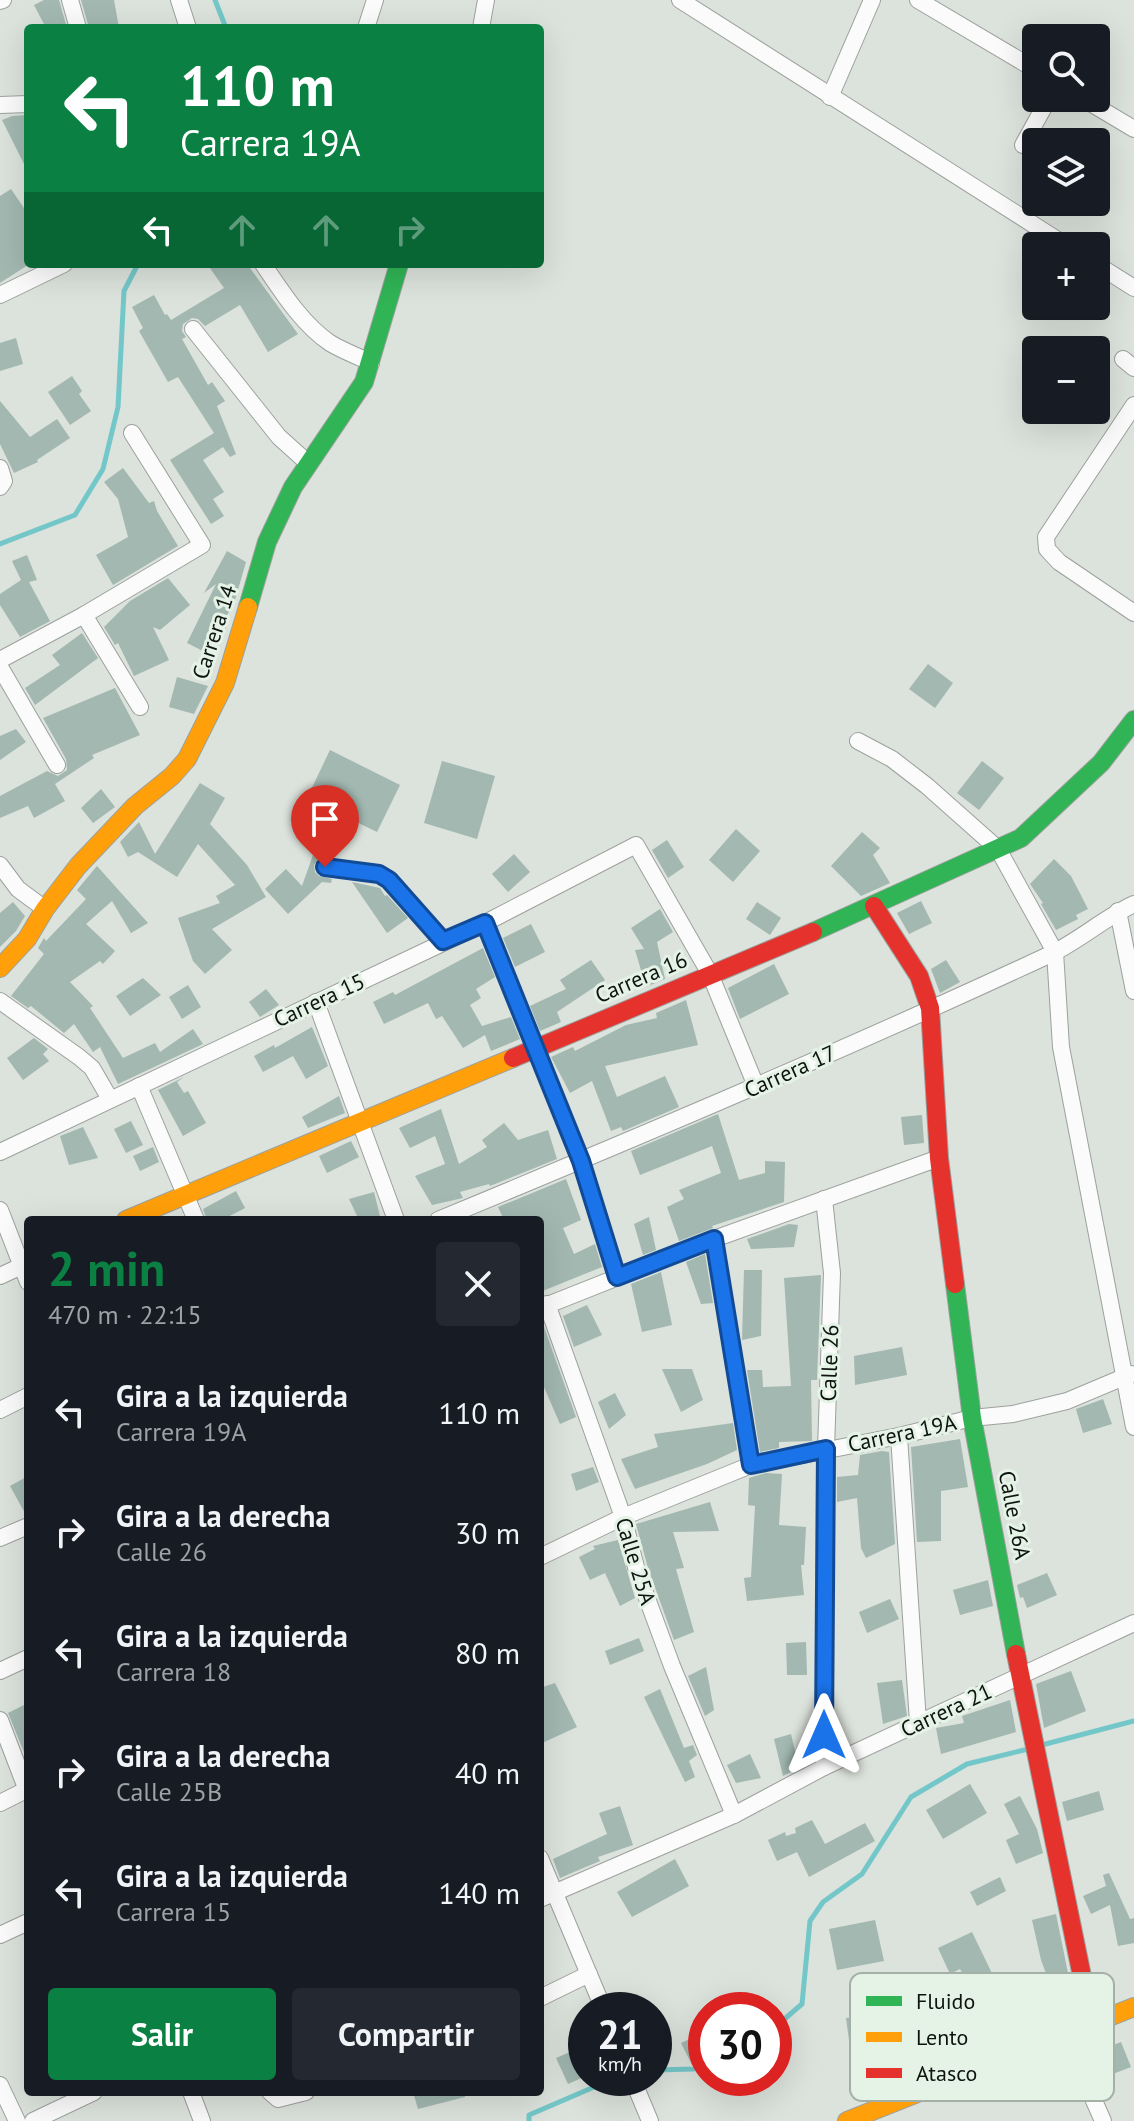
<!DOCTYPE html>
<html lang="es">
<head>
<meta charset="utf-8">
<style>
	:root { --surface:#171b24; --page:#242831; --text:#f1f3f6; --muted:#9ea1a6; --accent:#0b8043 }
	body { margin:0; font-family:"PT Sans",sans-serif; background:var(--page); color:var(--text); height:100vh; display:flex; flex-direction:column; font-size:30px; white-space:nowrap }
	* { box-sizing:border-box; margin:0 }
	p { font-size:26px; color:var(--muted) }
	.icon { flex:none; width:44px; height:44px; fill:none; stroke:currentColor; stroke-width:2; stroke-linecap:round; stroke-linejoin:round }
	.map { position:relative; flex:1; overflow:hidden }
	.panel { position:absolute; left:24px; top:1216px; width:520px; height:880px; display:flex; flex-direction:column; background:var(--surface); border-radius:8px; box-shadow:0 8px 32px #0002 }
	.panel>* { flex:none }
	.hud { position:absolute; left:24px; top:24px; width:520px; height:244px; border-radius:8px; box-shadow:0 8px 32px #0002; background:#0b8043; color:#fff; overflow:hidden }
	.buttons { position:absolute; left:1022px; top:24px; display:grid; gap:16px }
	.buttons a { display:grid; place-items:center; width:88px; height:88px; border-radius:8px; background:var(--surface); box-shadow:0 8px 32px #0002; font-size:40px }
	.speed { position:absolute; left:568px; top:1992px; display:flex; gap:16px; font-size:40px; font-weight:700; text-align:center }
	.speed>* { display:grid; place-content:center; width:104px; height:104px; border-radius:50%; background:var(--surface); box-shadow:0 8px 32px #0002; line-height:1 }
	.speed small { font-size:20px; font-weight:400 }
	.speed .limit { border:12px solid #d22; background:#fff; color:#111 }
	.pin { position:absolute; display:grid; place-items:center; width:68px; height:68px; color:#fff; margin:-82px -34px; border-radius:50% 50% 50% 0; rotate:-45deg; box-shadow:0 0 8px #0007 }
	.pin .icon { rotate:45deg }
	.me { position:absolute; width:88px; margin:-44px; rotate:0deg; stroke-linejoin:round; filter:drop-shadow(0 0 6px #0008) }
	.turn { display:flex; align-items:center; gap:28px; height:168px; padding:0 24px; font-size:36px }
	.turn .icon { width:104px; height:104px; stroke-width:2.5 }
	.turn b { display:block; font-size:56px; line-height:68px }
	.lanes { display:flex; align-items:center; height:76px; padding:0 24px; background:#0003; justify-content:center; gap:40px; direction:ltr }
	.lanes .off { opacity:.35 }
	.round { display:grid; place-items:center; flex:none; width:84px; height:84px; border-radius:8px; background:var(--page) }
	.summary { display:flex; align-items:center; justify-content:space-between; height:136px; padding:0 24px }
	h1 { font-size:48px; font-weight:600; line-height:60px; color:var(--accent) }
	.button { display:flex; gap:16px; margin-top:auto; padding:16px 24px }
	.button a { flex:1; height:92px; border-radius:8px; background:var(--accent); color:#fff; font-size:32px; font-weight:600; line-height:92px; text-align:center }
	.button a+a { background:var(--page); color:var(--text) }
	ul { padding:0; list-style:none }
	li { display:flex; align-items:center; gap:24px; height:120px; padding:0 24px }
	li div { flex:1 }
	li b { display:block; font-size:30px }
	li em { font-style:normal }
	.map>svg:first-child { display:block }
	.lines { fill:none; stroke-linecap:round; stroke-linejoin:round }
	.stream { stroke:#74c7c8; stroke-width:5 }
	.building { fill:#a2b8b1 }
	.street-casing { stroke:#9ca19d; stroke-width:18 }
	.fast-casing { stroke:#9ca19d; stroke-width:20 }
	.slow-casing { stroke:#9ca19d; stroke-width:20 }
	.jam-casing { stroke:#9ca19d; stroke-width:20 }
	.street { stroke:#fafbfa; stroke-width:16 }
	.fast { stroke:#30b455; stroke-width:18 }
	.slow { stroke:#ff9f0a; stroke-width:18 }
	.jam { stroke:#e5322d; stroke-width:18 }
	.route-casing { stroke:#114b97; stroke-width:20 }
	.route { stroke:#1a73e8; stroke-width:14 }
	.labels { text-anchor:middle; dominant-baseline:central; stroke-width:6; stroke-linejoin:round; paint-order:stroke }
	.street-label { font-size:22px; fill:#0e130f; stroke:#e5f3e7 }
	.key { fill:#e5f3e7; stroke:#a4b0a6; stroke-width:2 }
	.key-label { font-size:22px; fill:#0e130f }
</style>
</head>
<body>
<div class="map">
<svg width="1134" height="2121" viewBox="0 0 1134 2121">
	<rect width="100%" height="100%" fill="#dce2dc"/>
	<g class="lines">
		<!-- stream -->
		<g class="stream">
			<polyline points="215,0 226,28"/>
			<polyline points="0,544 75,515 103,469 118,407 124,291 138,264"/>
			<polyline points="1038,1746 1134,1721"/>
			<polyline points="774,2028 802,2004 810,1921 823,1902 862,1874 911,1797 967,1764 1028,1749"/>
			<polyline points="654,2070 694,2069 706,2064"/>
			<polyline points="529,2121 529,2115 615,2078"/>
		</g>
	</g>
	<!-- building -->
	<g class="building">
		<polygon points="44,0 59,0 67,28 46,28 34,5"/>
		<polygon points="81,0 114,0 119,28 89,28"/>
		<polygon points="26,115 28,119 28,172 2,120 12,116"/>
		<polygon points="11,189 28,214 28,265 0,283 0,196"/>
		<polygon points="207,264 247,264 298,334 268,352 240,305 205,326 198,319 192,318 183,324 182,331 186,337 182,339 208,385 212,382 225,401 217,406 236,454 230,457 223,447 203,460 224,492 213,499 224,516 211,524 170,460 214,433 178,377 168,382 139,331 143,328 132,307 154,295 165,315 167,314 171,320 224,288"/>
		<polygon points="16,338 23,364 0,371 0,343"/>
		<polygon points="72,376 82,391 79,394 91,411 70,425 48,392"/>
		<polygon points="0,401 30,437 57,419 70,438 37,460 38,462 14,473 0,444"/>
		<polygon points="123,468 149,503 154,501 157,511 178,546 113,585 96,555 128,537 118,499 104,482"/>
		<polygon points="227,551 246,562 235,600 224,621 228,624 227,626 213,656 187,643 216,584 204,593"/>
		<polygon points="27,555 37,580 29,582 50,621 20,637 0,605 0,594 21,580 12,561"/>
		<polygon points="168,578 190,605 160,630 153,627 169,660 134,676 118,643 115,645 104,627 130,601"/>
		<polygon points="82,633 98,658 35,705 25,688 60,665 52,655"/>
		<polygon points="928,664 953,683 935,708 909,689"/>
		<polygon points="177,677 208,686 194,714 169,707"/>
		<polygon points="115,688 140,735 92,755 94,758 55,784 65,801 34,818 28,806 0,818 0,796 47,771 58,776 67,770 66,759 43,718"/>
		<polygon points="16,729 26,742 0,760 0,736"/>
		<polygon points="330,750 400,785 377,832 307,798"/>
		<polygon points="442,761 495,776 477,839 424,823"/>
		<polygon points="982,761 1004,778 979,810 957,793"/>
		<polygon points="200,783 225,798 210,824 247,865 266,897 212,929 232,950 205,974 193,961 178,918 220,903 216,896 235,885 198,844 177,877 138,852 128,857 120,842 139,822 155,854"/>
		<polygon points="101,789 115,807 93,823 81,808"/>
		<polygon points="736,829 760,851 733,882 709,860"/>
		<polygon points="862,832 880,848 873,855 890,883 861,896 831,866"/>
		<polygon points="667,840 684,867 668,878 652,850"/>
		<polygon points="514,854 530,872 508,892 492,874"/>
		<polygon points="313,855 320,857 314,865 315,872 319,876 332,879 331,883 322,882 288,914 265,889 286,869 302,886"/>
		<polygon points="1054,859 1071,876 1088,909 1076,915 1078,919 1056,930 1041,904 1043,903 1030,884"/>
		<polygon points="97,866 148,923 131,933 112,901 86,924 115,951 103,964 100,961 70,982 93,1006 90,1008 123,1058 155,1043 160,1052 193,1029 203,1044 118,1084 100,1047 93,1052 74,1024 64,1033 31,1006 28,1008 11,996 44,954 38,948 44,938 46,941 86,899 77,890"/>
		<polygon points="352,882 380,888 385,896 387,895 408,918 387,933"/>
		<polygon points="921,901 932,923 909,934 897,913"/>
		<polygon points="13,902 25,916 16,931 0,947 0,913"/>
		<polygon points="757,902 781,918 770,935 746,919"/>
		<polygon points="660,909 673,932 657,942 665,979 646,987 635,950 644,949 631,928"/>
		<polygon points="531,924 545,952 515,967 503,938"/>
		<polygon points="483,948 495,977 476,989 481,998 470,1005 482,1026 511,1017 520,1039 491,1051 485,1035 463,1048 442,1016 436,1019 428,1003 384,1024 373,1002 393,992 395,995"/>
		<polygon points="591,960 605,980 557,1012 561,1022 540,1031 530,1006 566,989 560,980"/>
		<polygon points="946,960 960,982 940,993 931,969"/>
		<polygon points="774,964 789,994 740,1019 728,988"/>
		<polygon points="143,978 161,995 130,1016 116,996"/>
		<polygon points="188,985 201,1007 182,1019 169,997"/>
		<polygon points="266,989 279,1005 260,1017 249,1002"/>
		<polygon points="686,1000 698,1045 605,1066 617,1097 665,1076 679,1107 623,1131 621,1127 611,1131 592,1081 570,1093 551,1057 573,1047 575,1051 626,1025 657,1018 656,1013"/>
		<polygon points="312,1027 328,1066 306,1079 293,1056 263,1072 254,1056 274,1045 275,1048"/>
		<polygon points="34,1038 48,1049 43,1054 49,1061 23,1080 7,1058"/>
		<polygon points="184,1077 177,1082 184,1093 188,1091 206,1123 183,1136 158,1090"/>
		<polygon points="339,1096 345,1113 308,1128 302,1117"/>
		<polygon points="441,1109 459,1164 487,1147 482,1140 504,1123 518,1140 548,1130 557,1159 490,1186 489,1184 460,1192 463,1198 432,1205 415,1176 445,1164 435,1136 410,1148 399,1128"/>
		<polygon points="718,1114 739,1180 765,1173 765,1161 785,1162 784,1202 712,1226 713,1228 679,1241 667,1207 684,1199 679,1190 721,1173 712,1146 640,1175 631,1151"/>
		<polygon points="922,1115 924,1143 904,1145 901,1117"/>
		<polygon points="131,1121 143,1145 126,1153 114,1129"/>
		<polygon points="83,1127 98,1158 69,1165 60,1136"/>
		<polygon points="351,1141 359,1157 327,1173 319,1156"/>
		<polygon points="153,1147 159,1162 140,1171 133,1156"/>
		<polygon points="566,1179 581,1220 563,1228 574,1254 595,1244 602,1267 540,1292 540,1220 504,1220 498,1207"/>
		<polygon points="236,1191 245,1208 222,1220 207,1220 203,1209"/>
		<polygon points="374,1192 381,1220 359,1220 349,1199"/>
		<polygon points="649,1217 656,1250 643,1255 634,1224"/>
		<polygon points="789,1224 798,1225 794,1247 751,1249 747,1239"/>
		<polygon points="705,1254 713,1303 701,1304 686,1262"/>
		<polygon points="744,1270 762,1270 761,1336 742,1340"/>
		<polygon points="661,1272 672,1325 642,1332 631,1284"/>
		<polygon points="821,1275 817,1380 811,1380 812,1441 779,1442 779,1448 760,1452 747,1370 762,1370 763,1387 791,1386 784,1278"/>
		<polygon points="587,1305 602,1335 574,1347 563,1316"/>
		<polygon points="543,1324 576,1417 560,1424 540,1378 540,1325"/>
		<polygon points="902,1347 907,1375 855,1385 854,1356"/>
		<polygon points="662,1369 692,1369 703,1400 681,1412"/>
		<polygon points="615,1393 626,1415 609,1429 598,1402"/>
		<polygon points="1103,1399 1112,1424 1083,1433 1076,1409"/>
		<polygon points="733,1423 737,1450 707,1464 635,1489 621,1459 658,1447 654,1434"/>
		<polygon points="960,1439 968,1487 941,1491 941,1541 917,1542 911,1447"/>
		<polygon points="882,1451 889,1452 895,1544 866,1558 861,1548 857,1498 837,1502 837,1477 858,1475 860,1455"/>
		<polygon points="593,1467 599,1482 576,1491 571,1474"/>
		<polygon points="766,1473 782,1474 779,1525 806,1527 804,1565 801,1565 804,1595 747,1601 744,1578 751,1577 755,1506 748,1505 749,1478"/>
		<polygon points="28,1476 28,1515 26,1515 10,1486"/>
		<polygon points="710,1502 719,1531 673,1532 684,1568 676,1569 694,1632 674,1640 648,1568 636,1524"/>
		<polygon points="618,1540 635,1598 620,1606 605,1573 590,1580 579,1557 595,1549 593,1546"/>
		<polygon points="1047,1573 1057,1595 1027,1608 1023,1597 1020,1598 1017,1585"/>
		<polygon points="988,1580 993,1606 960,1615 953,1590"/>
		<polygon points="890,1599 899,1619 867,1633 859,1612"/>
		<polygon points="639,1638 644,1651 610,1665 605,1651"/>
		<polygon points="806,1642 807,1675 787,1675 786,1643"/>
		<polygon points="706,1667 714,1710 705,1716 688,1676"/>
		<polygon points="1071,1671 1086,1711 1044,1728 1036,1684"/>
		<polygon points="902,1680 907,1716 883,1724 877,1683"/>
		<polygon points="555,1683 577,1727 540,1744 540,1688"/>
		<polygon points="660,1689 684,1748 693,1745 697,1755 689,1761 695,1777 685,1782 644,1697"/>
		<polygon points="1010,1700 1016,1732 941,1754 936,1728 964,1723 962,1716"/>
		<polygon points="28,1703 28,1762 8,1713"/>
		<polygon points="791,1734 799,1768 783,1776 774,1739"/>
		<polygon points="750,1754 761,1778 736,1783 727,1765"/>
		<polygon points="970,1784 987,1813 943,1839 926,1810"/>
		<polygon points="1099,1791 1104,1810 1067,1821 1062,1802"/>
		<polygon points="1020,1796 1037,1829 1043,1853 1016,1864 1006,1840 1019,1834 1004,1804"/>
		<polygon points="620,1806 633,1845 598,1857 600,1861 560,1878 553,1859 607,1834 599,1813"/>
		<polygon points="812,1820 825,1844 865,1823 875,1841 809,1877 797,1852 777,1861 768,1840 785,1832 786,1836 796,1833 795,1828"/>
		<polygon points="675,1859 689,1886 632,1917 617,1892"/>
		<polygon points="1109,1873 1130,1919 1134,1918 1134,1943 1118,1946 1110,1905 1091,1914 1083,1896 1106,1886 1103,1875"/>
		<polygon points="1000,1877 1006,1891 977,1906 970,1892"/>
		<polygon points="1056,1914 1071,1988 1054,1995 1041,1960 1032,1920"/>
		<polygon points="875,1920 884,1961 837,1970 829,1929"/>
		<polygon points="972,1932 1002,1994 980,2006 960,1969 950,1974 938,1948"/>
		<polygon points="876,2015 880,2041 895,2034 902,2050 934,2046 936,2063 889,2068 892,2074 874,2083 863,2060 852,2062 846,2018"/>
		<polygon points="698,2035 706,2051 706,2058 692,2065 681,2043"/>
		<polygon points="1121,2042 1131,2067 1100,2079 1090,2054"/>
		<polygon points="586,2045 586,2076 568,2084 556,2058"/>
		<polygon points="413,2092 464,2092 465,2097 418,2109"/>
	</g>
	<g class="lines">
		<defs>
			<g id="street">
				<polyline points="70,0 78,28"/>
				<polyline points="179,0 188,28"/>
				<polyline points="680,0 1067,246"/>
				<polyline points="918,0 1036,70"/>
				<polyline points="0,1 3,0"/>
				<polyline points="366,28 375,0"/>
				<polyline points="481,28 486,0"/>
				<polyline points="830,97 872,0"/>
				<polyline points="1082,98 1134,129"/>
				<polyline points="0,105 28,104"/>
				<polyline points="1023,145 1049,98"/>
				<path d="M263,264C282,292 302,324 330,343C343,351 358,356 371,363"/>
				<polyline points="1096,264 1134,288"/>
				<polyline points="0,295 64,264"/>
				<polyline points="193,329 279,437 309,464"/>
				<polyline points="1123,359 1134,368"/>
				<polyline points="1134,405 1046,537 1047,549 1059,562 1134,613"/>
				<polyline points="0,468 4,481 0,487"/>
				<polyline points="84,615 140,707"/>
				<polyline points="0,660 84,615 202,545 132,433"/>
				<polyline points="0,667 57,765"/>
				<polyline points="858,741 892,759 927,786 998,849 1055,952 1061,1047 1134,1427"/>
				<polyline points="0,865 18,889 45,909"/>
				<polyline points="325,867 379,874 389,880 443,941"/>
				<polyline points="1118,911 1134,991"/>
				<polyline points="485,923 581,1161 617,1277"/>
				<polyline points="0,1001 79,1057 92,1068 110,1099"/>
				<polyline points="316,1002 396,1220"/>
				<polyline points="139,1086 196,1220"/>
				<polyline points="0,1152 485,923 636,845 710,974 756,1086"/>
				<polyline points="0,1210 28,1282"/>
				<path d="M438,1220C643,1135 849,1048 1051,954C1080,940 1104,918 1134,904"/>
				<polyline points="714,1239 751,1465"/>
				<polyline points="0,1276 28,1263"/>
				<polyline points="547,1304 623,1517 637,1571 672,1666 734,1815"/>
				<polyline points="540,1308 714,1239 939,1158"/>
				<polyline points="0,1410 28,1396"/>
				<polyline points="899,1436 918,1722"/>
				<polyline points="0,1538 28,1526"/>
				<polyline points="540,1557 623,1517 751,1465 899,1436 972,1418 1013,1414 1067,1401 1131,1374"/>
				<polyline points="0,1671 28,1658"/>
				<polyline points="0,1720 28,1793"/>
				<polyline points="824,1767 826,1449 832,1273 824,1199"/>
				<polyline points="0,1803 28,1789"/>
				<polyline points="540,1858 604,2010"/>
				<polyline points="540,1899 734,1815 824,1767 1134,1623"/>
				<polyline points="0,1935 28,1922"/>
				<polyline points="540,1998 589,1974"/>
				<polyline points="1065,2035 1103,2121"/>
				<polyline points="632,2078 650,2121"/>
				<polyline points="0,2085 17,2121"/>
				<polyline points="191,2092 202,2121"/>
				<polyline points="270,2092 278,2099 306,2092"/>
				<polyline points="33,2121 94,2092"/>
			</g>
			<g id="fast">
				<polyline points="248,607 267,542 293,487 364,382 399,264"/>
				<polyline points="813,932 1021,838 1101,763 1134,720"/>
				<polyline points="955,1284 972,1418 1016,1654"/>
			</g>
			<g id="slow">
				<polyline points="0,968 27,939 45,909 78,866 135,806 172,776 187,759 225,683 248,607"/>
				<polyline points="126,1220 513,1058"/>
				<polyline points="847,2121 1134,2007"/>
			</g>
			<g id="jam">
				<polyline points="874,906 919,976 930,1008 939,1158 955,1284"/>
				<polyline points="513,1058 813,932"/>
				<polyline points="1016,1654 1092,2025"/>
			</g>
		</defs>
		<!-- street casing -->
		<use href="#street" class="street-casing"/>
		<!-- fast casing -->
		<use href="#fast" class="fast-casing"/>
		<!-- slow casing -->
		<use href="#slow" class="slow-casing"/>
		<!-- jam casing -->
		<use href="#jam" class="jam-casing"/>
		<!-- street -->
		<use href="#street" class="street"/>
		<!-- fast -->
		<use href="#fast" class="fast"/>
		<!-- slow -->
		<use href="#slow" class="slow"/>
		<!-- jam -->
		<use href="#jam" class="jam"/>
	</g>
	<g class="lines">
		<defs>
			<polyline id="route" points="325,867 379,874 389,880 443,941 485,923 581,1161 617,1277 714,1239 751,1465 826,1449 824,1735"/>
		</defs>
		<!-- route casing -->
		<use href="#route" class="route-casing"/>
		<!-- route -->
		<use href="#route" class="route"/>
	</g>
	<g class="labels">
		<!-- street labels -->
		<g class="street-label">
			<text transform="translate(214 632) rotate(-72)">Carrera 14</text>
			<text transform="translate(641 977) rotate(-23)">Carrera 16</text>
			<text transform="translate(319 1000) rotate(-25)">Carrera 15</text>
			<text transform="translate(790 1071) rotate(-24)">Carrera 17</text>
			<text transform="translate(829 1363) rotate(-88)">Calle 26</text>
			<text transform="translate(902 1433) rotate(-12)">Carrera 19A</text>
			<text transform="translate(1015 1515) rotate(79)">Calle 26A</text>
			<text transform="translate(636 1561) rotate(73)">Calle 25A</text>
			<text transform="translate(946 1710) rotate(-25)">Carrera 21</text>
		</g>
	</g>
	<!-- legend -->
	<rect x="850" y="1973" width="264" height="128" rx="12" class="key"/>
	<rect x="866" y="1996" width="36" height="10" fill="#30b455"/>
	<rect x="866" y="2032" width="36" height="10" fill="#ff9f0a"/>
	<rect x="866" y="2068" width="36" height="10" fill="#e5322d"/>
	<g class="key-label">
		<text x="916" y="2009">Fluido</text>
		<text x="916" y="2045">Lento</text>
		<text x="916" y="2081">Atasco</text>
	</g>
</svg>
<div class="buttons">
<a><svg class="icon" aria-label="search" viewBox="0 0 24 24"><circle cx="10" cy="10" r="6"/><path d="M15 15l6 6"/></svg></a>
<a><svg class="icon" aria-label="layers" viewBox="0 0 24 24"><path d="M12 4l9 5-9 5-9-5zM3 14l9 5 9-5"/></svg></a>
<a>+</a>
<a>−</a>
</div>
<div class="speed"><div>21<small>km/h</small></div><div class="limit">30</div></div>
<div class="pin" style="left:325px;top:867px;background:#d93025"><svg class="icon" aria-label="arrive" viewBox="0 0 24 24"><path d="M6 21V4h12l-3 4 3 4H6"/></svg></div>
<svg class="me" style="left:824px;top:1735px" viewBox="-20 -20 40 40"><path d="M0-17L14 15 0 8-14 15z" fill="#1a73e8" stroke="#fff" stroke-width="4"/></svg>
<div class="hud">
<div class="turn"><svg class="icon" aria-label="left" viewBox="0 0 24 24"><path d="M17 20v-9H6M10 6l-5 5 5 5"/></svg><div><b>110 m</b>Carrera 19A</div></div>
<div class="lanes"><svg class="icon" aria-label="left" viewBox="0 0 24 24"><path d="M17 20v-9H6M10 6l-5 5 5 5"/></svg><svg class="icon off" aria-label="ahead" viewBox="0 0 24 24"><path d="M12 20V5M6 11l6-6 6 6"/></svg><svg class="icon off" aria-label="ahead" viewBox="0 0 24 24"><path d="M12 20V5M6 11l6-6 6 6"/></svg><svg class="icon off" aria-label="right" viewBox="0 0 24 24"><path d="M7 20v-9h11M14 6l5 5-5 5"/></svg></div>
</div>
<section class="panel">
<div class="summary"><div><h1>2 min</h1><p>470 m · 22:15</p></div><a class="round"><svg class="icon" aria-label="close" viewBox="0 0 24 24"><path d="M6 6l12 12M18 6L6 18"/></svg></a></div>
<ul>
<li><svg class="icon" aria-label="left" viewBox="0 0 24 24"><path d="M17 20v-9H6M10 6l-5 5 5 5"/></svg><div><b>Gira a la izquierda</b><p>Carrera 19A</p></div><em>110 m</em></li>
<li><svg class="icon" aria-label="right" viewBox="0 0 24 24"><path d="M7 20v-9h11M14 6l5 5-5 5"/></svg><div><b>Gira a la derecha</b><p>Calle 26</p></div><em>30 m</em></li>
<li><svg class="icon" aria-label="left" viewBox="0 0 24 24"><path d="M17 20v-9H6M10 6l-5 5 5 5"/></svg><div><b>Gira a la izquierda</b><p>Carrera 18</p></div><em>80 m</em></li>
<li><svg class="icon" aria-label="right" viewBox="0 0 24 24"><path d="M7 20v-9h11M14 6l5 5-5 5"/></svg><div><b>Gira a la derecha</b><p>Calle 25B</p></div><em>40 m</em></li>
<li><svg class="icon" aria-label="left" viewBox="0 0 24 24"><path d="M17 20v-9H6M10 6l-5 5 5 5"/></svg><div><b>Gira a la izquierda</b><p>Carrera 15</p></div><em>140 m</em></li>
</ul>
<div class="button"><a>Salir</a><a>Compartir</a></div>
</section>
</div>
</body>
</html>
